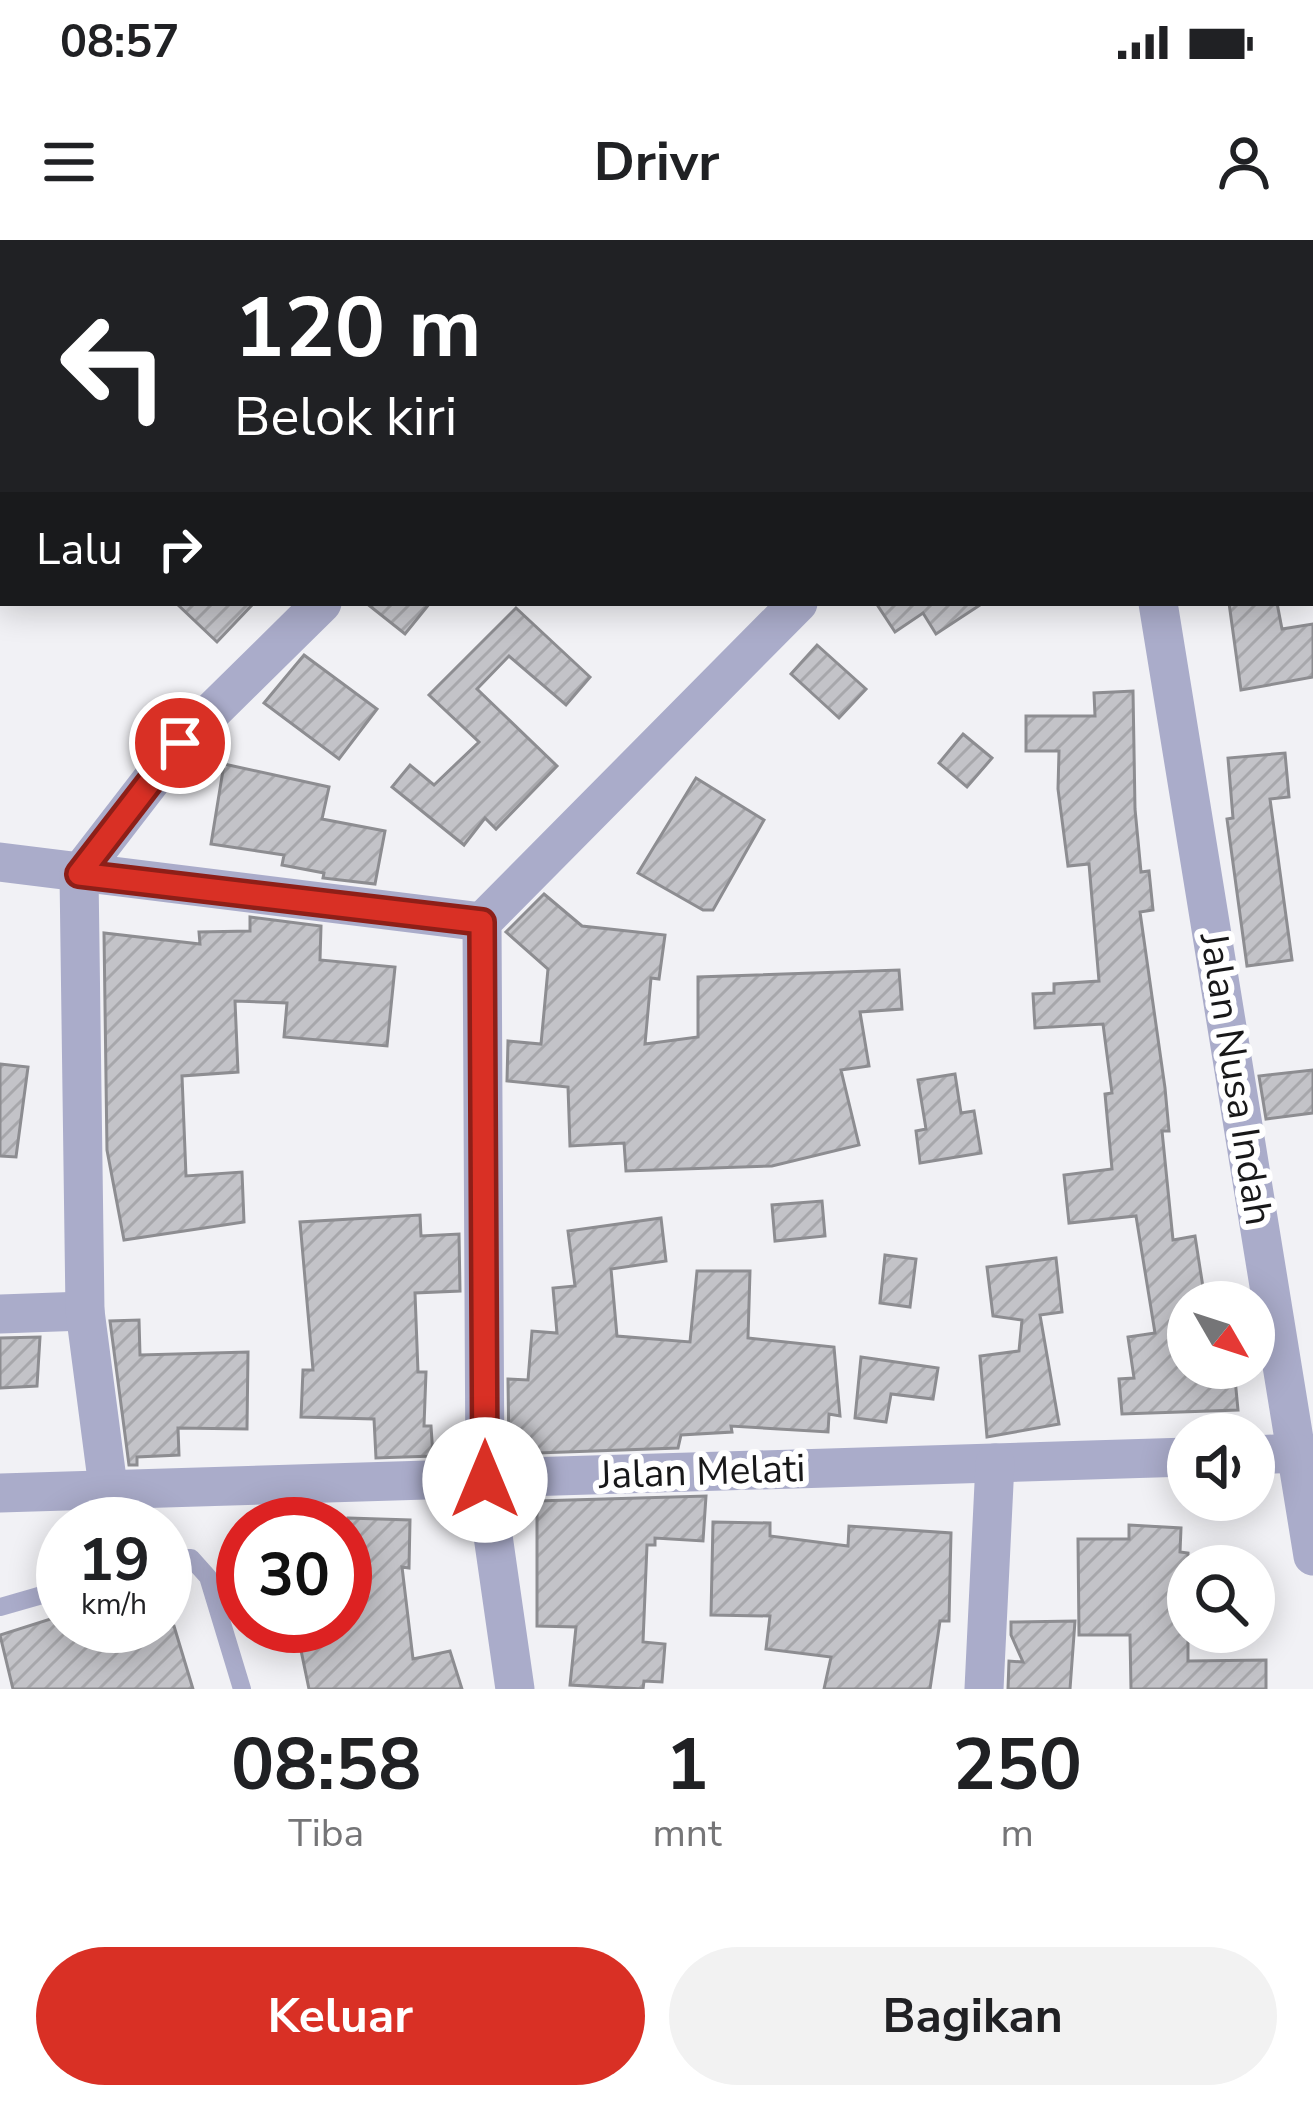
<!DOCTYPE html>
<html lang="id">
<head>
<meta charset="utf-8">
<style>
	:root { --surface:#fff; --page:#f2f2f2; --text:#202124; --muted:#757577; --accent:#d93025 }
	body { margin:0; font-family:"Nunito Sans",sans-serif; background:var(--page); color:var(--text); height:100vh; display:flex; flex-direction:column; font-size:45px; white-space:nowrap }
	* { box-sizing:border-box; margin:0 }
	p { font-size:39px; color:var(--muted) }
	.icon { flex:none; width:66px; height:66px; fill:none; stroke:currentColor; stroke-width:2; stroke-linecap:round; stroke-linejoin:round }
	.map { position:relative; height:1449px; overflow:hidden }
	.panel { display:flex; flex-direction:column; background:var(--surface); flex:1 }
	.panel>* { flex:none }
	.banner { position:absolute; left:0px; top:0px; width:1314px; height:366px; box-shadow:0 6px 30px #0003; background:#202124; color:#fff; overflow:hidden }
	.needle { width:78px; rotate:129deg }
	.controls { position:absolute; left:1167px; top:1041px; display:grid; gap:24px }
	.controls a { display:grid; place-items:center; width:108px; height:108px; border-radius:50%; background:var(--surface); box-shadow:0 6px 30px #0003; font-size:60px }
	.speed { position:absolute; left:36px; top:1257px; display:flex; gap:24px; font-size:60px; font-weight:700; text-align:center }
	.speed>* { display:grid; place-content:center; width:156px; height:156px; border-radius:50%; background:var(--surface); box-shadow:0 6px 30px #0003; line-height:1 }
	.speed small { font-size:30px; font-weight:400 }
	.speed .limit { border:18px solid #d22; background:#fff; color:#111 }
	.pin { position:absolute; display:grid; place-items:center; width:102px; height:102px; color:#fff; margin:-51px; border:6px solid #fff; border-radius:50%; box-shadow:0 3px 12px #0007 }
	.me { position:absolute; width:132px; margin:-66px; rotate:0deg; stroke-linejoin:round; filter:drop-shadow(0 0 9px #0008) }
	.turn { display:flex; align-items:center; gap:42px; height:252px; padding:0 36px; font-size:54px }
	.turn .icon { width:156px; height:156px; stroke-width:2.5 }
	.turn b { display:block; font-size:84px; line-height:102px }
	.then { display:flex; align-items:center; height:114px; padding:0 36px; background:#0003; gap:24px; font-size:45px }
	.eta { display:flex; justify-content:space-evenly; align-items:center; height:204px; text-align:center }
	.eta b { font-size:72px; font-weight:700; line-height:84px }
	.action { display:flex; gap:24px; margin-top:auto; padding:24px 36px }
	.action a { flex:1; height:138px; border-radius:72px; background:var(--accent); color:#fff; font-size:48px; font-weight:700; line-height:138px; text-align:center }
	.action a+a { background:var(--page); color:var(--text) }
	.status { display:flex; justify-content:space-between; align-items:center; height:84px; padding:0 60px; background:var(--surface); direction:ltr }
	.status svg { height:33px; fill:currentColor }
	header { display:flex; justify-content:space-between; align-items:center; height:156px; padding:0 36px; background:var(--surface); font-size:54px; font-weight:700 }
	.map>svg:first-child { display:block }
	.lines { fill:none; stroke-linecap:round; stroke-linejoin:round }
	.stream { stroke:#cfd2fc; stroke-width:9 }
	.building { fill:url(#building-hatch); stroke:#8d8d91; stroke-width:3 }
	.service { stroke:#aaacca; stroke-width:18 }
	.minor { stroke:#aaacca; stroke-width:39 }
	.trunk { stroke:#66669f; stroke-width:63 }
	.route-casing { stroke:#8d1f18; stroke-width:30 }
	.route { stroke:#d93025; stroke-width:21 }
	.labels { text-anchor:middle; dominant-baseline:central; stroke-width:12; stroke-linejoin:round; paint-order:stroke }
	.street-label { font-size:39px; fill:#181819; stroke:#fff }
</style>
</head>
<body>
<div class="status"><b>08:57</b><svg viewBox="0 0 49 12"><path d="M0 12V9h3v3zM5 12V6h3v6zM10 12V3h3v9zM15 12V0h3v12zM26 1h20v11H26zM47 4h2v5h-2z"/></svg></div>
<header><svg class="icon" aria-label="menu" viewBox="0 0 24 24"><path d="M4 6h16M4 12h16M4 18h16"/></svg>Drivr<svg class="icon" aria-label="person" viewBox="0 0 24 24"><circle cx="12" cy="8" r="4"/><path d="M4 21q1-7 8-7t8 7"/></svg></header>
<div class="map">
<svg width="1313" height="1449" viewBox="0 0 1313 1449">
	<defs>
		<pattern id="building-hatch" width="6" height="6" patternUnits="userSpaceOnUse" patternTransform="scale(3)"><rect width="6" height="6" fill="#c3c3c8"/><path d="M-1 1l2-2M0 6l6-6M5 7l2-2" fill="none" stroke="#a7a7ab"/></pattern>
	</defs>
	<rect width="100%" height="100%" fill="#f1f1f5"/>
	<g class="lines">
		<!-- stream -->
		<polyline class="stream" points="0,3 3,0"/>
	</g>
	<!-- building -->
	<g class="building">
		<polygon points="176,363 254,363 217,402"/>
		<polygon points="366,363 430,363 405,394"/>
		<polygon points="876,363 983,363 936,394 923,373 895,392"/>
		<polygon points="1229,363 1277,363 1282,389 1313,384 1313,437 1241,450"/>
		<polygon points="516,368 590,437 566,465 509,416 477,449 557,526 496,589 485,578 464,605 392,547 410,525 434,545 479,502 429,455"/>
		<polygon points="817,405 866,449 839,478 791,434"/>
		<polygon points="304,415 377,469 339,519 264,463"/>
		<polygon points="1133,451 1135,569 1141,632 1149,631 1153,670 1140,672 1165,848 1169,891 1162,891 1173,1000 1195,996 1205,1060 1188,1062 1188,1128 1234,1128 1238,1170 1122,1174 1119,1139 1134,1138 1128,1097 1155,1093 1136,976 1069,983 1064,935 1112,929 1105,854 1112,853 1103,784 1035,788 1033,754 1054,753 1054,744 1099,741 1089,624 1068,626 1058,549 1059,511 1026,511 1026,476 1095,476 1094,453"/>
		<polygon points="963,494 992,518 967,547 939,523"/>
		<polygon points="1285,513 1289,557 1270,559 1292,720 1247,726 1227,579 1233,578 1228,518"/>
		<polygon points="224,524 329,547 322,579 385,591 375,644 323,638 324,633 282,625 284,615 211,604"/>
		<polygon points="696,538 764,580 713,670 703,670 638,633"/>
		<polygon points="544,654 582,686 665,695 659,739 651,738 645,804 698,797 698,737 899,730 902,769 860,772 869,826 841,830 859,905 772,926 626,931 624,903 570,906 568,847 507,841 508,801 541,804 548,729 506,692"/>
		<polygon points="250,677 321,686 320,720 395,727 387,806 284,797 287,763 235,761 238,832 182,836 186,936 242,932 244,982 124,1000 107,910 104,693 200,704 199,692 250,691"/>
		<polygon points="0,824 28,827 16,917 0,916"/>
		<polygon points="1313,830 1313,873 1266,879 1259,836"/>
		<polygon points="955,834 961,873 974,871 981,913 920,923 916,891 926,889 918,840"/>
		<polygon points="822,961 825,996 775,1001 772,965"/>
		<polygon points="420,975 421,996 459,994 460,1051 415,1053 418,1132 426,1132 424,1186 431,1186 433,1216 376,1218 374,1179 301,1177 303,1130 313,1130 300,982"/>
		<polygon points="661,978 666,1021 611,1029 617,1096 690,1102 697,1031 750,1031 748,1098 834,1107 840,1176 829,1174 828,1192 731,1186 732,1192 681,1195 678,1208 509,1214 508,1139 528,1140 532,1091 557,1093 553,1048 575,1046 568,991"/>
		<polygon points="885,1015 916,1019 910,1067 880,1063"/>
		<polygon points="1056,1018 1062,1072 1040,1075 1059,1184 987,1197 980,1116 1019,1111 1022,1080 993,1076 987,1027"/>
		<polygon points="139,1080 140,1115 248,1112 247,1189 178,1188 179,1215 137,1217 137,1225 129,1225 110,1081"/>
		<polygon points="40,1097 37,1146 0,1148 0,1098"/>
		<polygon points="861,1117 938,1128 933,1159 891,1154 886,1182 855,1178"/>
		<polygon points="706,1256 703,1301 655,1298 655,1305 647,1305 643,1402 665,1404 662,1442 644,1441 643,1449 570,1445 576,1387 537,1386 537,1261"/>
		<polygon points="348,1278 410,1280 409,1328 402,1327 413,1419 450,1411 462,1449 309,1449 296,1386 345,1386"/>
		<polygon points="713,1282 770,1283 770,1296 848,1306 849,1286 951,1293 949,1381 940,1381 930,1449 824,1449 831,1417 766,1409 770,1376 711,1375"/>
		<polygon points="1129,1285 1181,1288 1180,1312 1188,1313 1188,1421 1266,1420 1266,1449 1131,1449 1130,1395 1079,1395 1078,1299 1129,1299"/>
		<polygon points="63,1375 63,1386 174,1386 193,1449 13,1449 0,1395"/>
		<polygon points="1075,1381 1070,1449 1008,1449 1009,1421 1023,1422 1011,1395 1011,1382"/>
	</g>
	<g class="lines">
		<!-- service -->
		<g class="service">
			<polyline points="165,1318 191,1318 208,1337 242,1449"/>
			<polyline points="0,1367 63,1349"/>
		</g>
		<!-- minor -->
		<g class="minor">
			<polyline points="967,0 971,3"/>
			<polyline points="686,3 689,0"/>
			<polyline points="1146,3 1149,0"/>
			<polyline points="1158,363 1313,1316"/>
			<polyline points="0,622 482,682"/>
			<polyline points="0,1074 85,1071"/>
			<polyline points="1254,1215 1296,1213"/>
			<polyline points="108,1247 85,1071 79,634 180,503 322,363"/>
			<polyline points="0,1253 1188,1217"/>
			<polyline points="515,1449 485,1240 482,682 798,363"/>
			<polyline points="984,1449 995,1223"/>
		</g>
		<!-- trunk -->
		<g class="trunk">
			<polyline points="140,3 143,0"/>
			<polyline points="0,102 3,99"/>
		</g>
	</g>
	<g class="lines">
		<defs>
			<polyline id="route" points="180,503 79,634 482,682 485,1240"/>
		</defs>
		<!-- route casing -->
		<use href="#route" class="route-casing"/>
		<!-- route -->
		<use href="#route" class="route"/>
	</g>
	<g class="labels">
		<!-- street labels -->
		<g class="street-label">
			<text transform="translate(1236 839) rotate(81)">Jalan Nusa Indah</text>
			<text transform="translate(702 1232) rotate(-2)">Jalan Melati</text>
		</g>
	</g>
</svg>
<div class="controls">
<a><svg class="needle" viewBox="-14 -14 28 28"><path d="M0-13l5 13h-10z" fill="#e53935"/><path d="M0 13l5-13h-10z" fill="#757577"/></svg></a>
<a><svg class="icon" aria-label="sound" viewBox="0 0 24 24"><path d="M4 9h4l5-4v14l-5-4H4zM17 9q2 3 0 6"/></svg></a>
<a><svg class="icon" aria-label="search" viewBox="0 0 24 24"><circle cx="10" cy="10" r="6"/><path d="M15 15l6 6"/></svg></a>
</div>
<div class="speed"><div>19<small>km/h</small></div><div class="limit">30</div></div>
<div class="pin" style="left:180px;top:503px;background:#d93025"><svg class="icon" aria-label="arrive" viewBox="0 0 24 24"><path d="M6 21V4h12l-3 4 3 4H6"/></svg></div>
<svg class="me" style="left:485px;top:1240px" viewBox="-20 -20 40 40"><circle r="19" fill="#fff"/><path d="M0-13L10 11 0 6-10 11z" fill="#d93025"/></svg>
<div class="banner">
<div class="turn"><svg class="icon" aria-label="left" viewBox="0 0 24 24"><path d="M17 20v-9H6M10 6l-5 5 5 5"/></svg><div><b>120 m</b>Belok kiri</div></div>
<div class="then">Lalu<svg class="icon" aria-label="right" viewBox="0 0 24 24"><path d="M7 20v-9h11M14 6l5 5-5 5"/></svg></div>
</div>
</div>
<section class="panel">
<div class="eta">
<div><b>08:58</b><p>Tiba</p></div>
<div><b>1</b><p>mnt</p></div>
<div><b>250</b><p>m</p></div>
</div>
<div class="action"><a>Keluar</a><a>Bagikan</a></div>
</section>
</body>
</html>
